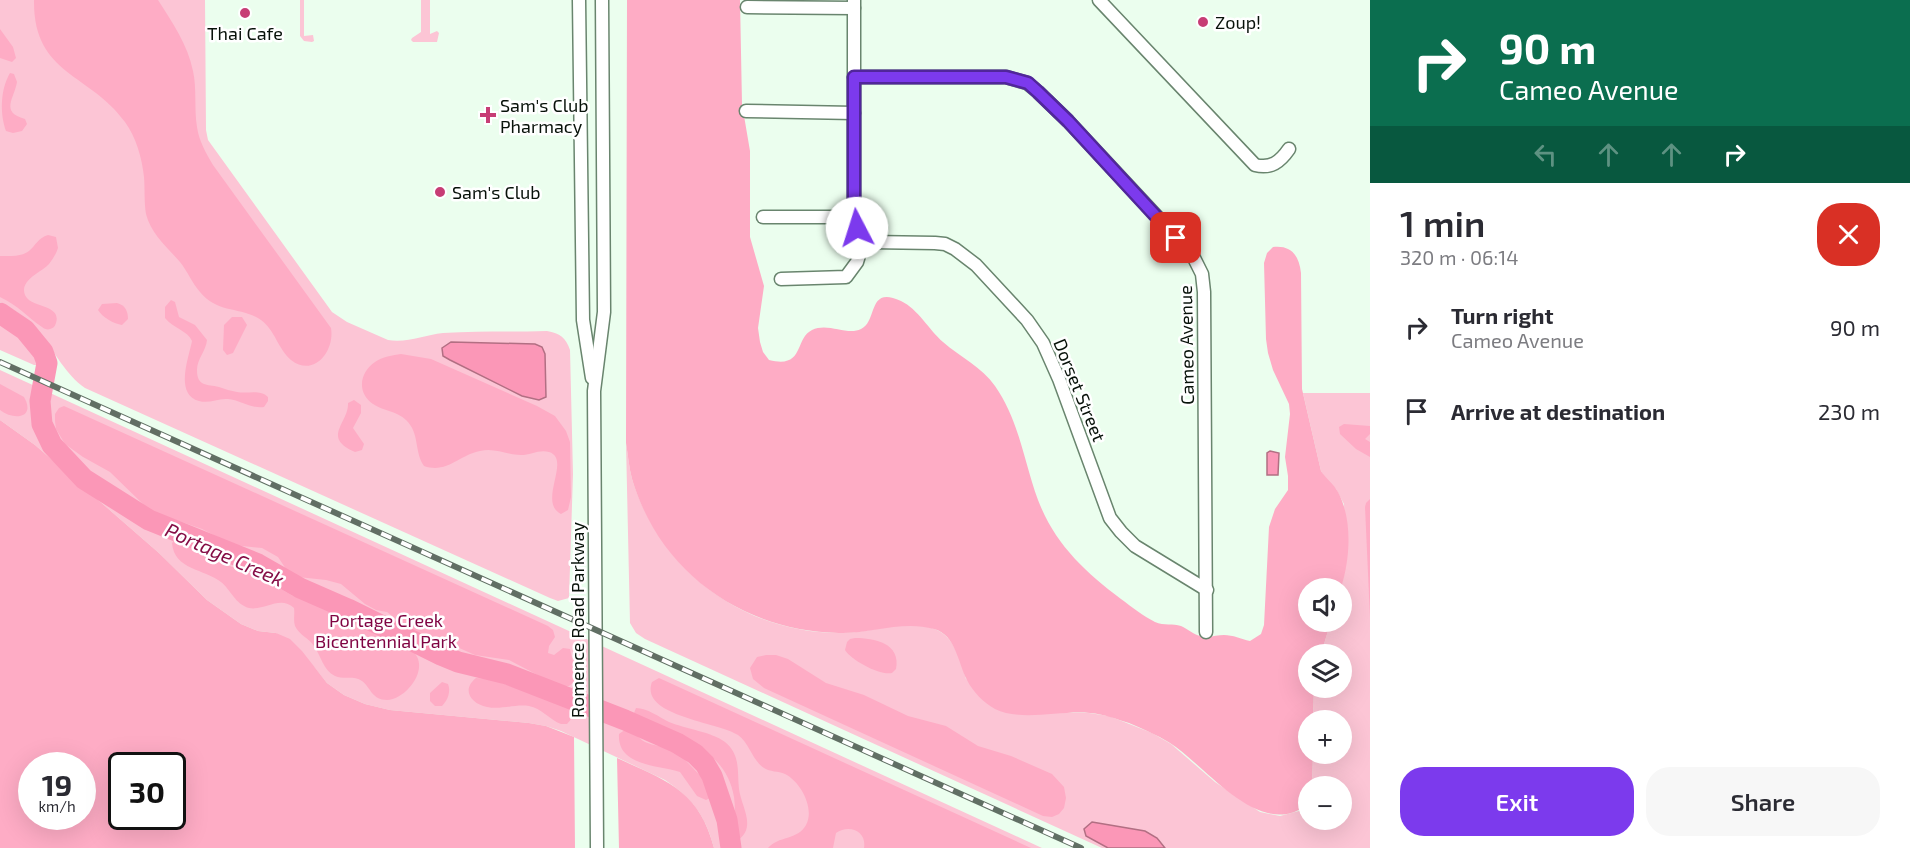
<!DOCTYPE html>
<html lang="en">
<head>
<meta charset="utf-8">
<style>
	:root { --surface:#fff; --page:#f7f7f7; --text:#2b2b33; --muted:#7c7c81; --accent:#7c3aed }
	body { margin:0; font-family:"Exo 2",sans-serif; background:var(--page); color:var(--text); height:100vh; display:flex; flex-direction:column; font-size:22px; white-space:nowrap }
	* { box-sizing:border-box; margin:0 }
	p { font-size:20px; color:var(--muted) }
	.icon { flex:none; width:33px; height:33px; fill:none; stroke:currentColor; stroke-width:2; stroke-linecap:round; stroke-linejoin:round }
	.map { position:relative; flex:1; overflow:hidden }
	.panel { display:flex; flex-direction:column; background:var(--surface); width:540px }
	.panel>* { flex:none }
	.guide { background:#0b6e4f; color:#fff; overflow:hidden }
	.controls { position:absolute; left:1298px; top:578px; display:grid; gap:12px }
	.controls a { display:grid; place-items:center; width:54px; height:54px; border-radius:50%; background:var(--surface); box-shadow:0 6px 24px #0002; font-size:30px }
	.speed { position:absolute; left:18px; top:752px; display:flex; gap:12px; font-size:30px; font-weight:700; text-align:center }
	.speed>* { display:grid; place-content:center; width:78px; height:78px; border-radius:50%; background:var(--surface); box-shadow:0 6px 24px #0002; line-height:1 }
	.speed small { font-size:15px; font-weight:400 }
	.speed .limit { border:3px solid #111; border-radius:9px; background:#fff; color:#111 }
	.pin { position:absolute; display:grid; place-items:center; width:51px; height:51px; color:#fff; margin:-26px; border-radius:12px; box-shadow:0 3px 9px #0006 }
	.me { position:absolute; width:66px; margin:-33px; rotate:355deg; stroke-linejoin:round; filter:drop-shadow(0 0 4px #0008) }
	.turn { display:flex; align-items:center; gap:21px; height:126px; padding:0 30px; font-size:27px }
	.turn .icon { width:78px; height:78px; stroke-width:2.5 }
	.turn b { display:block; font-size:42px; line-height:51px }
	.lanes { display:flex; align-items:center; height:57px; padding:0 30px; background:#0003; justify-content:center; gap:30px; direction:ltr }
	.lanes .off { opacity:.35 }
	.round { display:grid; place-items:center; flex:none; width:63px; height:63px; border-radius:24px; background:var(--page) }
	.summary { display:flex; align-items:center; justify-content:space-between; height:102px; padding:0 30px }
	h1 { font-size:36px; font-weight:600; line-height:45px }
	.cta { display:flex; gap:12px; margin-top:auto; padding:12px 30px }
	.cta a { flex:1; height:69px; border-radius:24px; background:var(--accent); color:#fff; font-size:24px; font-weight:600; line-height:69px; text-align:center }
	.cta a+a { background:var(--page); color:var(--text) }
	ul { padding:0; list-style:none }
	li { display:flex; align-items:center; gap:18px; height:84px; padding:0 30px }
	li div { flex:1 }
	li b { display:block; font-size:22px }
	li em { font-style:normal }
	main { display:flex; flex:1; min-height:0 }
	.map>svg:first-child { display:block }
	.green { fill:#fcc5d5 }
	.forest { fill:#feacc5; fill-rule:evenodd }
	.water { fill:#fb97b7; stroke:#b26f83; stroke-width:1.5 }
	.lines { fill:none; stroke-linecap:round; stroke-linejoin:round }
	.river { stroke:#fb97b7; stroke-width:21 }
	.minor-casing { stroke:#69856e; stroke-width:15 }
	.minor { stroke:#fff; stroke-width:12 }
	.rail-casing { stroke:#616f64; stroke-width:6 }
	.rail { stroke:#fff; stroke-width:4; stroke-dasharray:11; stroke-linecap:butt }
	.route-casing { stroke:#51269a; stroke-width:15 }
	.route { stroke:#7c3aed; stroke-width:10 }
	.poi-dot { fill:#c73d75; stroke:#fff; stroke-width:2 }
	.labels { text-anchor:middle; dominant-baseline:central; stroke-width:5; stroke-linejoin:round; paint-order:stroke }
	.poi-label { font-size:18px; fill:#08120a; stroke:#fff; text-anchor:start }
	.street-label { font-size:18px; fill:#08120a; stroke:#fff }
	.park-label { font-size:18px; fill:#7f0342; stroke:#fff }
	.water-label { font-size:20px; font-style:italic; fill:#850d46; stroke:#fff }
</style>
</head>
<body>
<main>
<div class="map">
<svg width="1370" height="848" viewBox="0 0 1370 848">
	<rect width="100%" height="100%" fill="#ebfeee"/>
	<!-- green -->
	<g class="green">
		<path d="M0,0H205L206,130L208,140L332,312L347,322L388,340C408,343 424,335 443,333C478,331 512,332 547,331C560,333 566,338 570,350L573,474L569,598L558,601L550,598L85,388C65,374 56,353 40,334C29,320 16,310 0,302Z"/>
		<polygon points="300,0 304,0 304,36 313,35 314,41 312,42 304,41 300,36"/>
		<polygon points="421,0 430,0 430,34 437,31 439,33 437,42 413,42 411,40 412,38 421,32"/>
		<path d="M0,321C15,331 43,344 40,365H34L0,350Z"/>
		<path d="M0,370L1042,848H714C706,816 692,798 665,780L561,731L546,726L529,723L390,710L365,704L344,695L327,683L315,668L276,633L258,631L241,624L207,600L159,553L35,445L0,420Z"/>
		<path d="M1303,393H1370V848H1102L645,639L636,633L630,623L626,443C628,455 629,468 632,479C661,572 745,634 842,633C871,633 910,617 937,630C955,638 961,662 966,679L1065,713H1089L1109,716L1152,733L1171,744L1215,782L1260,812L1280,816L1299,811L1308,800V819H1341V786H1312L1313,753H1341V720H1313L1314,687H1341V654H1321L1331,621H1341V588L1346,562L1344,504L1336,489L1327,481L1321,471Z"/>
	</g>
	<!-- forest -->
	<g class="forest">
		<path d="M34,0H158C172,22 188,45 193,71C197,89 194,108 197,127C199,141 206,153 213,165L331,328C335,351 314,378 291,360C278,349 275,330 261,320C240,306 218,314 200,292C192,283 188,272 180,262C167,247 151,234 146,214C144,202 145,189 144,177C142,158 136,137 125,122C90,73 33,75 34,0Z"/>
		<path d="M627,0H740L742,104L750,151V237L764,286L758,328L760,342L763,352L769,360C805,369 794,339 812,330C828,322 847,336 861,329C878,321 867,285 901,301C918,309 929,330 943,342C960,357 982,367 995,386C1019,420 1024,462 1038,500C1055,544 1084,571 1121,599C1132,607 1143,616 1155,622C1164,626 1173,623 1181,626C1188,629 1194,635 1201,636C1209,638 1217,635 1224,635C1233,635 1241,639 1250,641L1261,634L1264,625L1269,527L1275,509L1288,490V476L1285,457L1290,414L1289,404L1273,370L1268,353L1266,339L1264,263L1267,253L1273,247C1292,245 1299,256 1301,273L1302,389L1321,471C1326,479 1334,484 1338,492C1353,520 1350,559 1341,588H1308V621H1331L1321,654H1308V687H1314L1313,720H1308V753H1313L1312,786H1308C1308,800 1306,809 1291,813C1248,825 1203,764 1170,743C1157,735 1143,729 1129,723C1116,719 1104,714 1090,713C1061,710 1021,722 995,709C983,702 973,692 967,680C958,663 956,635 934,629C902,620 871,634 839,633C743,631 660,573 632,479C629,468 628,455 626,443Z"/>
		<polygon points="0,29 13,47 16,58 12,62 0,58"/>
		<path d="M10,73L14,74L17,82C14,99 0,112 25,119L27,124L22,131L13,133L6,131C0,114 0,90 10,73Z"/>
		<path d="M48,235L56,237L58,248C56,254 53,259 49,264C42,272 19,280 25,295C30,308 62,304 56,323C55,326 54,328 50,329C48,330 44,329 42,327C26,316 19,306 0,297V256C10,256 21,257 29,251C36,245 38,238 48,235Z"/>
		<path d="M171,300L175,302L179,317L195,325L207,340C206,351 197,359 197,370C197,387 207,384 219,387C225,389 231,391 237,392C248,394 260,389 268,397V401L264,407C252,409 240,400 228,399C218,398 209,404 199,401C174,394 189,357 192,341C188,331 173,328 165,318V307Z"/>
		<path d="M117,303C125,305 128,311 128,319L122,325C114,324 102,317 98,310L102,304Z"/>
		<polygon points="232,317 242,317 247,325 233,353 227,355 223,350 224,325"/>
		<path d="M401,354L431,359L537,406L555,416L566,431L570,442L571,497L568,510L561,514C537,502 572,459 549,452C540,449 530,455 521,455C507,455 494,447 480,451C459,455 447,474 424,466C414,452 420,433 406,420C397,411 383,411 373,404C357,393 359,373 375,362C382,357 393,355 401,354Z"/>
		<path d="M0,384L24,397C36,418 14,421 0,410Z"/>
		<path d="M354,400L361,405V413L353,428L364,444L362,450L355,452C321,437 349,423 348,403Z"/>
		<polygon points="64,406 548,626 553,630 555,637 549,646 548,653 554,655 563,648 570,649 576,675 574,682 569,686 560,686 547,680 509,660 475,655 448,643 424,637 405,626 387,612 376,610 365,604 341,584 326,580 298,577 286,569 278,557 262,548 233,545 202,529 156,513 147,508 110,472 83,457 65,444 56,429 55,421 55,414 59,408"/>
		<path d="M0,420L35,445L159,553L207,600L241,624L258,631L276,633L290,639L302,651L327,683L344,695L365,704L390,710L529,723L546,726L574,737L575,848H0ZM32,765H82V816H32ZM122,765H172V816H122Z"/>
		<polygon points="1344,424 1370,426 1370,434 1365,439 1370,442 1370,457 1356,449 1340,434 1339,427"/>
		<polygon points="1370,499 1370,617 1365,507 1366,503"/>
		<path d="M176,539L192,543L218,562L258,576L293,596L305,599L341,614L411,650C432,665 408,699 387,700C372,700 371,688 362,681C354,675 344,680 335,676C323,670 321,656 314,646C309,638 299,635 295,626C293,620 295,614 294,608C280,595 265,611 249,608C235,604 231,590 221,582C205,569 174,570 172,543Z"/>
		<path d="M855,638C874,638 901,643 896,669L892,673C880,676 851,660 845,650L847,642L850,639Z"/>
		<polygon points="766,655 776,655 788,659 826,683 864,695 908,716 946,726 978,746 1011,756 1052,774 1064,787 1066,798 1064,808 1059,814 1052,817 1043,816 764,688 753,679 750,668 757,657"/>
		<path d="M476,678L491,679L560,704L570,709L573,717L567,724H561C550,720 541,708 529,706C515,704 501,710 487,707C471,704 461,690 476,678Z"/>
		<path d="M659,678L1031,848H864C867,831 849,824 836,833L833,848H768C778,836 798,840 806,825C815,809 801,782 785,774C778,771 770,772 764,768C752,760 750,744 738,735C719,722 639,716 652,682Z"/>
		<path d="M442,682L448,684C451,691 448,700 442,706H435L430,701V693Z"/>
		<path d="M636,708C647,708 659,717 669,722C686,729 712,732 725,742C741,755 737,772 739,789C741,806 757,827 738,840L734,835C734,823 736,810 734,797C726,749 677,735 638,717L634,713Z"/>
		<path d="M626,729C634,731 638,738 645,742C654,746 664,746 672,750C681,754 686,761 693,768C701,778 715,783 710,798L706,800L697,796L680,772C658,765 617,766 619,734Z"/>
		<path d="M617,758C667,781 699,790 714,848H619Z"/>
	</g>
	<!-- water -->
	<g class="water">
		<polygon points="451,342 535,344 542,347 545,354 546,397 539,400 522,396 450,360 443,356 442,348"/>
		<polygon points="1270,451 1279,453 1278,475 1267,475 1267,453"/>
		<polygon points="1092,822 1145,831 1157,838 1165,848 1108,848 1086,836 1084,829"/>
	</g>
	<g class="lines">
		<!-- river -->
		<polyline class="river" points="0,313 25,330 43,352 47,363 40,401 42,424 52,445 84,479 149,520 258,564 300,588 348,609 441,655 458,662 507,674 625,720 677,743 695,754 705,764 712,776 727,820 731,848"/>
		<defs>
			<g id="minor">
				<polyline points="579,0 583,320 592,378"/>
				<polyline points="854,0 854,217 859,234 870,242 935,243 945,244 955,249 976,265 1027,320 1043,343 1059,379 1110,518 1121,532 1135,546 1207,590"/>
				<path d="M1099,0L1255,165C1271,169 1280,162 1289,149"/>
				<polyline points="747,7 854,8"/>
				<polyline points="854,77 1006,77 1027,83 1038,92 1068,121 1192,254 1202,274 1204,292 1206,632"/>
				<polyline points="746,111 854,113"/>
				<polyline points="763,217 854,217"/>
				<polyline points="781,279 846,277 857,262 864,239"/>
				<polyline points="597,848 594,391 604,312 602,0"/>
			</g>
		</defs>
		<!-- minor casing -->
		<use href="#minor" class="minor-casing"/>
		<!-- minor -->
		<use href="#minor" class="minor"/>
		<defs>
			<polyline id="rail" points="0,362 1081,848"/>
		</defs>
		<!-- rail casing -->
		<use href="#rail" class="rail-casing"/>
		<!-- rail -->
		<use href="#rail" class="rail"/>
	</g>
	<g class="lines">
		<defs>
			<polyline id="route" points="857,228 854,217 854,77 1006,77 1028,83 1038,92 1068,121 1176,238"/>
		</defs>
		<!-- route casing -->
		<use href="#route" class="route-casing"/>
		<!-- route -->
		<use href="#route" class="route"/>
	</g>
	<!-- markers -->
	<g class="poi-dot">
		<circle cx="245" cy="13" r="6"/>
		<circle cx="1203" cy="22" r="6"/>
		<path d="M485 106h6v6h6v6h-6v6h-6v-6h-6v-6h6z"/>
		<circle cx="440" cy="192" r="6"/>
	</g>
	<g class="labels">
		<!-- poi labels -->
		<g class="poi-label">
			<text x="1215" y="22">Zoup!</text>
			<text x="245" y="33" text-anchor="middle">Thai Cafe</text>
			<text x="500" y="105">Sam's Club<tspan x="500" dy="21">Pharmacy</tspan></text>
			<text x="452" y="192">Sam's Club</text>
		</g>
		<!-- street labels -->
		<g class="street-label">
			<text transform="translate(1186 345) rotate(-91)">Cameo Avenue</text>
			<text transform="translate(1080 390) rotate(68)">Dorset Street</text>
			<text transform="translate(577 620) rotate(-90)">Romence Road Parkway</text>
		</g>
		<!-- park labels -->
		<g class="park-label">
			<text x="386" y="620">Portage Creek<tspan x="386" dy="21">Bicentennial Park</tspan></text>
		</g>
		<!-- water labels -->
		<g class="water-label">
			<text transform="translate(225 554) rotate(24)">Portage Creek</text>
		</g>
	</g>
</svg>
<div class="controls">
<a><svg class="icon" aria-label="sound" viewBox="0 0 24 24"><path d="M4 9h4l5-4v14l-5-4H4zM17 9q2 3 0 6"/></svg></a>
<a><svg class="icon" aria-label="layers" viewBox="0 0 24 24"><path d="M12 4l9 5-9 5-9-5zM3 14l9 5 9-5"/></svg></a>
<a>+</a>
<a>−</a>
</div>
<div class="speed"><div>19<small>km/h</small></div><div class="limit">30</div></div>
<div class="pin" style="left:1176px;top:238px;background:#d93025"><svg class="icon" aria-label="arrive" viewBox="0 0 24 24"><path d="M6 21V4h12l-3 4 3 4H6"/></svg></div>
<svg class="me" style="left:857px;top:228px" viewBox="-20 -20 40 40"><circle r="19" fill="#fff"/><path d="M0-13L10 11 0 6-10 11z" fill="#7c3aed"/></svg>
</div>
<section class="panel">
<div class="guide">
<div class="turn"><svg class="icon" aria-label="right" viewBox="0 0 24 24"><path d="M7 20v-9h11M14 6l5 5-5 5"/></svg><div><b>90 m</b>Cameo Avenue</div></div>
<div class="lanes"><svg class="icon off" aria-label="left" viewBox="0 0 24 24"><path d="M17 20v-9H6M10 6l-5 5 5 5"/></svg><svg class="icon off" aria-label="ahead" viewBox="0 0 24 24"><path d="M12 20V5M6 11l6-6 6 6"/></svg><svg class="icon off" aria-label="ahead" viewBox="0 0 24 24"><path d="M12 20V5M6 11l6-6 6 6"/></svg><svg class="icon" aria-label="right" viewBox="0 0 24 24"><path d="M7 20v-9h11M14 6l5 5-5 5"/></svg></div>
</div>
<div class="summary"><div><h1>1 min</h1><p>320 m · 06:14</p></div><a class="round" style="background:#d93025;color:#fff"><svg class="icon" aria-label="close" viewBox="0 0 24 24"><path d="M6 6l12 12M18 6L6 18"/></svg></a></div>
<ul>
<li><svg class="icon" aria-label="right" viewBox="0 0 24 24"><path d="M7 20v-9h11M14 6l5 5-5 5"/></svg><div><b>Turn right</b><p>Cameo Avenue</p></div><em>90 m</em></li>
<li><svg class="icon" aria-label="arrive" viewBox="0 0 24 24"><path d="M6 21V4h12l-3 4 3 4H6"/></svg><div><b>Arrive at destination</b></div><em>230 m</em></li>
</ul>
<div class="cta"><a>Exit</a><a>Share</a></div>
</section>
</main>
</body>
</html>
